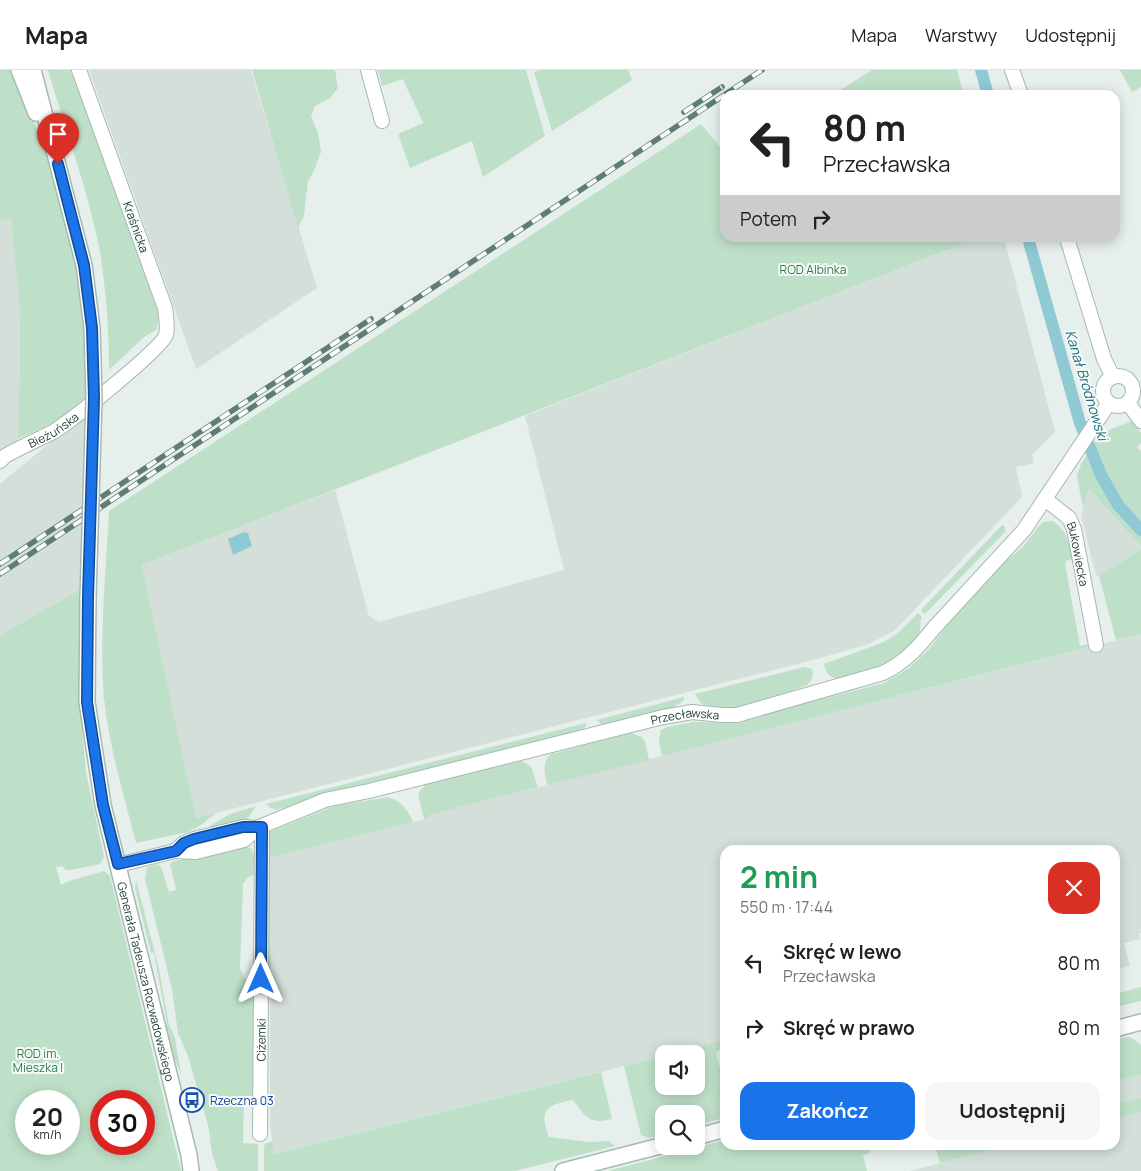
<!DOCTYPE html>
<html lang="pl">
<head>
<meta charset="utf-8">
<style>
	:root { --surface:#fff; --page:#f6f6f6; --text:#222; --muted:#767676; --line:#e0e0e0; --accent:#1a73e8 }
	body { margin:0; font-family:Manrope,sans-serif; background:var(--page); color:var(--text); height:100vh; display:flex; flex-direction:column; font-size:19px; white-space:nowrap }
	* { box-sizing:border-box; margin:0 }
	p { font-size:16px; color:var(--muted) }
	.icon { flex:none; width:28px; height:28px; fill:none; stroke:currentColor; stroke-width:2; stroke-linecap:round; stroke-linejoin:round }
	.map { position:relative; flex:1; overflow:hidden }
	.sheet { position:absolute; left:720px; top:775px; width:400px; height:305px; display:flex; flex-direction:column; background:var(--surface); border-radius:15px; box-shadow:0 2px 12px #0003 }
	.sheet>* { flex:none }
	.top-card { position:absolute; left:720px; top:20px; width:400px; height:152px; border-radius:15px; box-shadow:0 2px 12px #0003; background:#fff; color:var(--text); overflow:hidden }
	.tools { position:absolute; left:655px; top:975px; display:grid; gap:10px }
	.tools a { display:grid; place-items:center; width:50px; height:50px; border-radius:10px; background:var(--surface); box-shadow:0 2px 12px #0003; font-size:25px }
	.speed { position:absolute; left:15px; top:1020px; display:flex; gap:10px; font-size:25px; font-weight:700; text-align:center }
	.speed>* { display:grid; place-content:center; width:65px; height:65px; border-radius:50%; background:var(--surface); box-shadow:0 2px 12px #0003; line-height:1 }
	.speed small { font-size:12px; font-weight:400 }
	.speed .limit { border:8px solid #d22; background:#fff; color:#111 }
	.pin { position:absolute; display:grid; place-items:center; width:42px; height:42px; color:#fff; margin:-51px -21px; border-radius:50% 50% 50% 0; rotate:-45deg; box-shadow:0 0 5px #0007 }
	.pin .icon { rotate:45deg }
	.me { position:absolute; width:55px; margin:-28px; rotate:0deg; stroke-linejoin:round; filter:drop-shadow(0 0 4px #0008) }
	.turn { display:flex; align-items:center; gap:18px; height:105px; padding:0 20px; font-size:22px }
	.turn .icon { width:65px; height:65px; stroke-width:2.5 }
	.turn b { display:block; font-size:35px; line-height:42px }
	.then { display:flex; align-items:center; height:48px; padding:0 20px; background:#0003; gap:10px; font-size:19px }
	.round { display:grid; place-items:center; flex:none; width:52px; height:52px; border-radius:15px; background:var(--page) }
	.headline { display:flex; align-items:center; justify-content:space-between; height:85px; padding:0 20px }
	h1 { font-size:30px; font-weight:700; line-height:38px; color:#1e9e55 }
	.primary-button { display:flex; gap:10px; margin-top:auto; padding:10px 20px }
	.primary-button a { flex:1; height:58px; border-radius:15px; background:var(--accent); color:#fff; font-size:20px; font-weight:700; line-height:58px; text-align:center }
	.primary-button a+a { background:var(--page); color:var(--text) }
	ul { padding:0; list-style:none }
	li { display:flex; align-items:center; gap:15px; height:65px; padding:0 20px }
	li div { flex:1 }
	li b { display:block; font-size:19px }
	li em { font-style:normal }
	header { display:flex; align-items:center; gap:30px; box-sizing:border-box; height:70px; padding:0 25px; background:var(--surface); border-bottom:1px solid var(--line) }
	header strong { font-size:24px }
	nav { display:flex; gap:28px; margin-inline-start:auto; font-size:18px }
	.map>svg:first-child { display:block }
	.built { fill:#d4dfda }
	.green { fill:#bfe0c8; fill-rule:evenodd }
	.water { fill:#8ec9d4 }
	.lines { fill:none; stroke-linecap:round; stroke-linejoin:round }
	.canal { stroke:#8ec9d4; stroke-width:12 }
	.street-casing { stroke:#a8b8b2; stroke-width:16 }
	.secondary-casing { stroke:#a4bbb3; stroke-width:18 }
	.street { stroke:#fff; stroke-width:14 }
	.secondary { stroke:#fff; stroke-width:15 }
	.rail-casing { stroke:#5f7d75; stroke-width:5.5 }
	.rail { stroke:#f7fbf9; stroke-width:4; stroke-dasharray:11; stroke-linecap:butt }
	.secondary-bridge-casing { stroke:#a4bbb3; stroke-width:18; stroke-linecap:butt }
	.secondary-bridge { stroke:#fff; stroke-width:15 }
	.route-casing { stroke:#114b97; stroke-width:12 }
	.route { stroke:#1a73e8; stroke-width:9 }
	.labels { text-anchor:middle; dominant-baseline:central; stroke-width:4; stroke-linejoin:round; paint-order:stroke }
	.street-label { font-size:12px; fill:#24423a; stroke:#f7fbf9 }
	.park-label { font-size:12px; fill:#2d7a4b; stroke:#f7fbf9 }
	.transit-label { font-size:12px; fill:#164399; stroke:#f7fbf9; text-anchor:start }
	.water-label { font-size:14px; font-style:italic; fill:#1c6f80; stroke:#f7fbf9 }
</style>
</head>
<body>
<header>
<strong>Mapa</strong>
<nav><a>Mapa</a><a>Warstwy</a><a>Udostępnij</a></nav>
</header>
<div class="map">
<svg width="1141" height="1101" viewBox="0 0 1141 1101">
	<rect width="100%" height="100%" fill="#e6efeb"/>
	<!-- built -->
	<g class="built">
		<polygon points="89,0 251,0 317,218 196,299"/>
		<polygon points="0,97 11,148 15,183 19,227 20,282 18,369 0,385"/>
		<polygon points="978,168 1004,168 1055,362 1032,385 1034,393 1016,397 1022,427 894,561 869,574 817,589 196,748 142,495 335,420 369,546 379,552 564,500 525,346"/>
		<polygon points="87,342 79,520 0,565 0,414"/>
		<polygon points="1089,419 1141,476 1141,479 1099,506 1096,506 1081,445"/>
		<polygon points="1141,564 1141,863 1139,863 1140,869 1124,873 1130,896 1115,900 1115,780 725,780 725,971 673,984 664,984 664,986 275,1084 270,1057 270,788 429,748 428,745"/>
		<polygon points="1141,1005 1141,1028 1115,1034 1115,1011"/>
		<polygon points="1141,1042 1141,1101 909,1101 1011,1075 1115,1075 1115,1049"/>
	</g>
	<!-- green -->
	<g class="green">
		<polygon points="0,0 13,0 59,115 81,215 85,264 85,335 72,344 18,369 20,282 19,227 11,148 0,151"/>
		<path d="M48,0H74L160,238L159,249L156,260L144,267L109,300C109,258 106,218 99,177C87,117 65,59 48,0Z"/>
		<polygon points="252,0 335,0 338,18 330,28 315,36 311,46 318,63 321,82 314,101 308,111 304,146 298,158"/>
		<path d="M378,0H526L545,66L483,107L472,71L410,98L398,64L423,53C417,38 409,24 403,9L382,16Z"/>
		<polygon points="539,0 628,0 632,10 552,61 534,2"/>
		<polygon points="872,0 957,0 964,25 833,25"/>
		<polygon points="1120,0 1141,0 1141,17 1132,22"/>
		<path d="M701,54L725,83V168H978L142,495L196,748L216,743L201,755L188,762L136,773C124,726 109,677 104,628C99,566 106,503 109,441Z"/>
		<polygon points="1132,351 1141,363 1141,373 1137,377 1141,381 1141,476 1089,419 1083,438 1077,406 1081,394 1101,363"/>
		<path d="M1053,451C1067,460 1069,474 1073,489L1067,490L1065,494L1080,576L1088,574L1089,577L662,686L659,671L661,660L668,657L693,652L740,653L784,639L884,613L909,598L929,579L950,551L1004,492L1023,477L1038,457L1043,452Z"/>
		<polygon points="1002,455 1005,457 1005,462 925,544 921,540"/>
		<polygon points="1141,479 1141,564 1116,570 1099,506"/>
		<path d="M79,520V620L86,703L104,787L100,794L71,800H66L62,796L56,797L61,815L69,811L104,801L110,806L181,1101H0V565ZM26,1031H69V1074H26ZM101,1031H144V1074H101Z"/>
		<path d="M918,543L922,547C919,553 922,559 918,565C900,592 869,600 840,609C830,608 826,604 824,594L884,572L898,563Z"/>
		<path d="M805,597L812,599C814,607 812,610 807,615C781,624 731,646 705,635C700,633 698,629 695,624Z"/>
		<polygon points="684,627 684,630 673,638 603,656 597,650"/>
		<polygon points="586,653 586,656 580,662 327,723 277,740 271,738 266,734"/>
		<path d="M631,663L642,667L645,672L649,690L547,715C545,703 541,693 551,684Z"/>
		<polygon points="522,691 531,697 538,717 429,745 429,748 424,749 418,724 427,712"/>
		<path d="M388,727C401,731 408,740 413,752L270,788L271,903L264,902L267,763L334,736Z"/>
		<polygon points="256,736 247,750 239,754 191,766 210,756 230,744"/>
		<polygon points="237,775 251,778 255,788 257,803 248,807 243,814 240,898 250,921 257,930 256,1026 244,1026 243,1073 258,1074 258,1101 218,1101 212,1084 209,1059 188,986 178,963 172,919 145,809 147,797 157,794 161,797 169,822 176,820 170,794 172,792"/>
		<polygon points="136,810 159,899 169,955 175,968 181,1004 171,980 165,955 167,954 154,883 151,883 135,818"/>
		<polygon points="1141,917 1141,931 1115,937 1115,924"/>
		<polygon points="1127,967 1132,968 1141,975 1141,1005 1115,1011 1115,970"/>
		<polygon points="722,971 723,976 716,983 725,1018 725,1048 696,1055 696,1044 664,1044 664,1064 649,1068 641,1065 624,996 664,986 664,1016 696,1016 696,984 673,984"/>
		<path d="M601,1002L612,1049C589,1055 586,1047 573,1030C547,1035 538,1039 549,1067L589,1072L609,1071L615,1076L515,1101H264V1077L265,1074L273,1071L275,1084Z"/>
		<polygon points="1141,1028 1141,1042 1115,1049 1115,1034"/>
		<polygon points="725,1070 725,1075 868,1075 870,1083 863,1085 867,1101 608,1101"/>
		<polygon points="935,1075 1011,1075 940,1093"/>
	</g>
	<!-- water -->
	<polygon class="water" points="244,462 248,463 252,476 233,485 228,469"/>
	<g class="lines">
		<!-- canal -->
		<g class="canal">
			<polyline points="981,0 988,25"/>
			<polyline points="1028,168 1080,353 1101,405 1118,435 1141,460"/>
		</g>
		<defs>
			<g id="street">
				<polyline points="368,0 382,51"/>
				<polyline points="1012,0 1021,25"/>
				<polyline points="1067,168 1104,289 1113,307"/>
				<circle cx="1118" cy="321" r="15"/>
				<polyline points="1128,333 1141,351"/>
				<path id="s1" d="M0,391L5,386C21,377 37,370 53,362C71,351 160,280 166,265C168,256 166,246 165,238L79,0"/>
				<path id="s2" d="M1045,429L1069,448L1074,459L1096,575"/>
				<path id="s3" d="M175,781L184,773L194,769L243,757L257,758L325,730L369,721L663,647L692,642L722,645H737L883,603C904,593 918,578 933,559L1024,460L1109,333"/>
				<polyline points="118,795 175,781 196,782 244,770 257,758"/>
				<path id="s4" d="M260,1064L262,757"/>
			</g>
			<g id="secondary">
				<polyline points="19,0 36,43"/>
				<polyline points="33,0 84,195 92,258"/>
				<path id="s5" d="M88,527L87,632L103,735L189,1085L191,1101"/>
				<polyline points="1115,959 1141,952"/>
				<polyline points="696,1067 725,1059"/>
				<polyline points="563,1101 664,1075"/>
			</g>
		</defs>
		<!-- street casing -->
		<use href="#street" class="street-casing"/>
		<!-- secondary casing -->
		<use href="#secondary" class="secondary-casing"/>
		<!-- street -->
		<use href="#street" class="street"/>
		<!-- secondary -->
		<use href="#secondary" class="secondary"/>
		<defs>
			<g id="rail">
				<polyline points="684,42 722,17"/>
				<polyline points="0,494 371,249"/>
				<polyline points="0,504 762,0"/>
			</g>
		</defs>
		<!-- rail casing -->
		<use href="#rail" class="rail-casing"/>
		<!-- rail -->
		<use href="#rail" class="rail"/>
		<defs>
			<polyline id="secondary-bridge" points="88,527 94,328 92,258"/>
		</defs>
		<!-- secondary-bridge casing -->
		<use href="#secondary-bridge" class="secondary-bridge-casing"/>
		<!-- secondary-bridge -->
		<use href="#secondary-bridge" class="secondary-bridge"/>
	</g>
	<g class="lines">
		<defs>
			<polyline id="route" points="58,94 84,195 92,258 94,328 88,527 87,632 103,735 118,794 176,781 184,773 194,769 243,757 262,757 261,909"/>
		</defs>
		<!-- route casing -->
		<use href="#route" class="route-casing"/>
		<!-- route -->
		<use href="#route" class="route"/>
	</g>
	<!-- icons -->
	<defs>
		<symbol id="bus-ring" viewBox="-11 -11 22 22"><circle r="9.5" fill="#f7fbf9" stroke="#1a4fb4" stroke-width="1.5"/><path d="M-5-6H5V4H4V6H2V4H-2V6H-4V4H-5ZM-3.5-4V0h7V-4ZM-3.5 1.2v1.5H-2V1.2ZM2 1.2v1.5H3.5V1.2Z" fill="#1a4fb4"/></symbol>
	</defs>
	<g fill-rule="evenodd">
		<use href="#bus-ring" x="178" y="1016" width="28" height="28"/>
	</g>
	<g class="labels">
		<!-- street labels -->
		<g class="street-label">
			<text transform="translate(136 157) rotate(70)">Kraśnicka</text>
			<text stroke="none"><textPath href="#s1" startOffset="62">Bieżuńska</textPath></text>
			<text stroke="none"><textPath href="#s2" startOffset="68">Bukowiecka</textPath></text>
			<text stroke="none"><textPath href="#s3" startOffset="531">Przecławska</textPath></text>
			<text stroke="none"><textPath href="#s5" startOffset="391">Generała Tadeusza Rozwadowskiego</textPath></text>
			<text stroke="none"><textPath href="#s4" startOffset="94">Ciżemki</textPath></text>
		</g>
		<!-- park labels -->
		<g class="park-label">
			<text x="813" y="199">ROD Albinka</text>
			<text x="38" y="983">ROD im.<tspan x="38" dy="14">Mieszka I</tspan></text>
		</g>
		<!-- transit labels -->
		<g class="transit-label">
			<text x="210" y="1030">Rzeczna 03</text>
		</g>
		<!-- water labels -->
		<g class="water-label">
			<text transform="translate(1087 315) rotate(73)">Kanał Bródnowski</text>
		</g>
	</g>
</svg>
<div class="tools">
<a><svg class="icon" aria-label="sound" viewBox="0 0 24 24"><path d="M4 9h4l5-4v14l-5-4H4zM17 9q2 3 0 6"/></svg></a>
<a><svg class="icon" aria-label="search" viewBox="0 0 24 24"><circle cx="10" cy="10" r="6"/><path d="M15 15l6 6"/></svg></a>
</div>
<div class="speed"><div>20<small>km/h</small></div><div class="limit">30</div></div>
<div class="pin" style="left:58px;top:94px;background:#d93025"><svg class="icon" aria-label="arrive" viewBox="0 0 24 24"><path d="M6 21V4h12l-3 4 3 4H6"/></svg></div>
<svg class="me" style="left:261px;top:909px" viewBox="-20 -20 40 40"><path d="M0-17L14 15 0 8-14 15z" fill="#1a73e8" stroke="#fff" stroke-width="4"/></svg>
<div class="top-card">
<div class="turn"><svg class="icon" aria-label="left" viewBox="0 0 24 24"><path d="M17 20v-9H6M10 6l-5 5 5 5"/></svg><div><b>80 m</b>Przecławska</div></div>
<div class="then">Potem<svg class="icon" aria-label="right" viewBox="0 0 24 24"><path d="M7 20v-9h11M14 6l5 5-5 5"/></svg></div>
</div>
<section class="sheet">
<div class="headline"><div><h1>2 min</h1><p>550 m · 17:44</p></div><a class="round" style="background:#d93025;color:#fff"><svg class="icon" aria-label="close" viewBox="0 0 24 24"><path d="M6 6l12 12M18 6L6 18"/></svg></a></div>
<ul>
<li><svg class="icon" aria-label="left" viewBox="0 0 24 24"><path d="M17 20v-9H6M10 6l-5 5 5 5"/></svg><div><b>Skręć w lewo</b><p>Przecławska</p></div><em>80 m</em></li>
<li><svg class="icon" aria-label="right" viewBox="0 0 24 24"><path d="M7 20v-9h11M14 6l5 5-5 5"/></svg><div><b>Skręć w prawo</b></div><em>80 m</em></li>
</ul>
<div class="primary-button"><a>Zakończ</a><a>Udostępnij</a></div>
</section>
</div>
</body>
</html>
